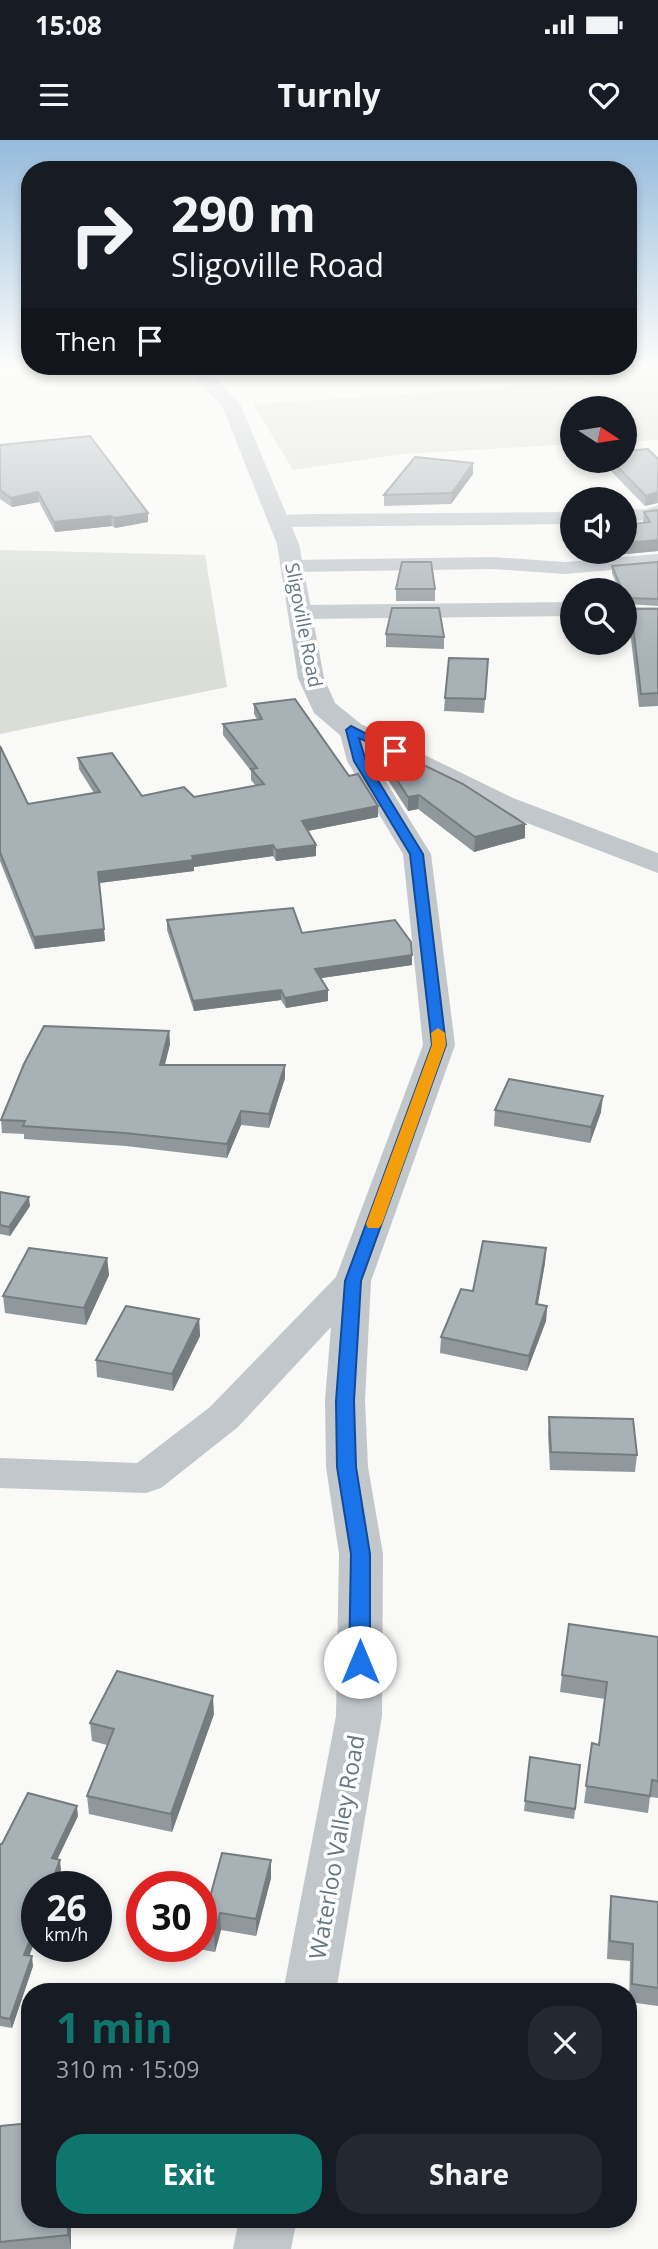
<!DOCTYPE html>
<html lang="en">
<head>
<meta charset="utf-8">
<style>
	:root { --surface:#171b24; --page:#242831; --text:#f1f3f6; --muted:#9ea1a6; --accent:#0f766e }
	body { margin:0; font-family:"Open Sans",sans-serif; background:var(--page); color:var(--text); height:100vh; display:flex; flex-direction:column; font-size:26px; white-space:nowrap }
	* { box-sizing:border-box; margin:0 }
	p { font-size:23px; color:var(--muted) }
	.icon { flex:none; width:38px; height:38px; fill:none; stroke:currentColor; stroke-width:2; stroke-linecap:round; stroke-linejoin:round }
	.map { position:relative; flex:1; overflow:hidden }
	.sheet { position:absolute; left:21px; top:1843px; width:616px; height:245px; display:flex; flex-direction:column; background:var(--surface); border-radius:28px; box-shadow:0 4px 10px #0003 }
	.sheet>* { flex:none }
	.hud { position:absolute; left:21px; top:21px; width:616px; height:214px; border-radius:28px; box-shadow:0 4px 10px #0003; background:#171b24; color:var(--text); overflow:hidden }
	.needle { width:46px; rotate:102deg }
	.buttons { position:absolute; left:560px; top:256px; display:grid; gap:14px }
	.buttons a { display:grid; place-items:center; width:77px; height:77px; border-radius:50%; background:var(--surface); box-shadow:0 4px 10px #0003; font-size:35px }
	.speed { position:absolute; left:21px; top:1731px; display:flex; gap:14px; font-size:35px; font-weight:700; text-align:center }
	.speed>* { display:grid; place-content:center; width:91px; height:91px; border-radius:50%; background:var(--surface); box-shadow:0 4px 10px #0003; line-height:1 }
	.speed small { font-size:18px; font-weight:400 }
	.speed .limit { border:10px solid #d22; background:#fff; color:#111 }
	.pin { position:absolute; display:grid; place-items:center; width:60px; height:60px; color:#fff; margin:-30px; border-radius:14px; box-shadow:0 4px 10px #0006 }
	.me { position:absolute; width:77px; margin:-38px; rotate:0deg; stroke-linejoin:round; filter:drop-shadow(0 0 5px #0008) }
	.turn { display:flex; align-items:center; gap:24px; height:147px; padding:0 35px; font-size:32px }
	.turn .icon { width:91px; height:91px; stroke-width:2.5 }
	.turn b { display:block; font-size:49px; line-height:60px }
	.then { display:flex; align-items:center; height:66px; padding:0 35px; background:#0003; gap:14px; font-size:26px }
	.round { display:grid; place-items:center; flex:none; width:74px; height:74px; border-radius:28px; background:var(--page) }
	.summary { display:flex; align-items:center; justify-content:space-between; height:119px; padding:0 35px }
	h1 { font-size:42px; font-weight:700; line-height:52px; color:var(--accent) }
	.primary-button { display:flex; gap:14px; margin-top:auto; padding:14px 35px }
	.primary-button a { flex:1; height:80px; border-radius:28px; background:var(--accent); color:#fff; font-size:28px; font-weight:700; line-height:80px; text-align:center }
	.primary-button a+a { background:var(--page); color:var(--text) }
	.status { display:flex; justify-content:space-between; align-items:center; height:49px; padding:0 35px; background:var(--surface); direction:ltr }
	.status svg { height:19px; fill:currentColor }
	header { display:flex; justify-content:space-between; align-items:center; height:91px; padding:0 35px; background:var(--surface); font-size:32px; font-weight:700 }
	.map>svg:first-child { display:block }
	.green { fill:#daded6 }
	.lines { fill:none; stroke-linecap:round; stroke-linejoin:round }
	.minor { fill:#c2c7cb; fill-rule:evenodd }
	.tertiary { fill:#c2c7cb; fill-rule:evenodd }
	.wall { fill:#90989d }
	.shaded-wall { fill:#757c7f }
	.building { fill:#a7b1b6; stroke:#757c7f; stroke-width:2 }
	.route { fill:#1a73e8; stroke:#114b97; stroke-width:2 }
	.slow { fill:#f59e0b }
	.labels { text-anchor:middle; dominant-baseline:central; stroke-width:7; stroke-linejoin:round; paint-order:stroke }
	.far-street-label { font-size:19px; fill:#647782; stroke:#fff }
	.street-label { font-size:23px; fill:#647782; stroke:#fff }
</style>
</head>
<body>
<div class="status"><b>15:08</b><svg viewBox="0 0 49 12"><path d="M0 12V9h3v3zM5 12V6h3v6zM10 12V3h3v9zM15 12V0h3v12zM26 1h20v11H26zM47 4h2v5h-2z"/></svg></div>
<header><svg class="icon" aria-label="menu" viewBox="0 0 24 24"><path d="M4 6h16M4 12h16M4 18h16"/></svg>Turnly<svg class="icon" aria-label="heart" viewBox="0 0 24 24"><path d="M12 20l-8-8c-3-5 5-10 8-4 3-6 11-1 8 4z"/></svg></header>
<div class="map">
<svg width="658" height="2109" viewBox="0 0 658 2109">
	<rect width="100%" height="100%" fill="#f9f9f7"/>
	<!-- green -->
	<g class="green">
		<polygon points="570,226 658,226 658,300 625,302 625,268 572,268 572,304 402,314 293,330 253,264 605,241"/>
		<polygon points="0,410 205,415 227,547 0,594"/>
	</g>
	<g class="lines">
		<!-- minor -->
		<g class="minor">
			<polygon points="658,365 658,379 625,382 625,370 647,369"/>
			<polygon points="572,372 572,384 279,387 269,381 279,375 316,374"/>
			<polygon points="658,414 658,426 565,434 494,429 292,432 285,430 282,426 285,422 292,420 494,417 565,422"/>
			<polygon points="572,462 572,476 300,479 292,477 289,472 292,467 300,465"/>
			<polygon points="625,467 658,467 658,481 625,479"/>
			<polygon points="351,583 360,585 373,621 431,714 455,905 371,1141 365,1260 368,1327 383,1414 382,1576 336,1852 283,1852 336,1576 339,1414 326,1327 325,1260 331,1187 238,1287 161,1348 146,1353 0,1348 0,1318 137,1323 210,1267 336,1137 423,905 403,714 347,621 339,590 342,585"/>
			<polygon points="239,2079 297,2079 291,2109 233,2109"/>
		</g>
		<!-- tertiary -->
		<polygon class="tertiary" points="184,226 203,226 240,264 299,404 324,538 335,563 361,584 513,658 658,713 658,733 493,670 341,596 314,573 298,538 277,404 222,266"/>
	</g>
	<!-- wall -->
	<g class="wall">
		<polygon points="0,305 148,382 115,388 112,386 55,392 39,362 12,367 0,359"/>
		<polygon points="658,319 658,363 645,366 602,322 602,320"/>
		<polygon points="473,334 451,364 384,366 384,355"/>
		<polygon points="658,370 658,411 605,416 603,411 625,411 643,383 644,372"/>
		<polygon points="658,422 658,466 627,464 627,459 625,459 625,450 619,450 612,433 612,426"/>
		<rect x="396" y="449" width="39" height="12"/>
		<polygon points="631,469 658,469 658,566 639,567 629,482"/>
		<polygon points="386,494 444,497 444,509 386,507"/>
		<polygon points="488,519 484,573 444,571 445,558"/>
		<polygon points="254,564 378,677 308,691 316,716 276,721 273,716 194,727 194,731 99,743 105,801 35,809 0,721 0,606 28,664 94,653 79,629 78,618 142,656 194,657 256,646 251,640 251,631 223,595 223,584 257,579 254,574"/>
		<polygon points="386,623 525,684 525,698 474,712 418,669 408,671 386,637"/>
		<polygon points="167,780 302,793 412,815 412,825 321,838 328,861 286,868 281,860 194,871 167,790"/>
		<polygon points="169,891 170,904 165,925 285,925 285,938 269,988 241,985 227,1018 126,1006 24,999 24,994 2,993 1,980"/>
		<polygon points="495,970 601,972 590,1003 494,986"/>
		<polygon points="0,1052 30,1066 10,1096 0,1094"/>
		<polygon points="546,1108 545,1123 538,1164 547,1166 546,1181 527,1231 440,1213 441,1197 473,1151"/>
		<polygon points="107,1118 109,1135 86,1185 5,1173 3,1156"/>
		<polygon points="199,1179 200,1196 173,1251 97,1237 96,1220"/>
		<polygon points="549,1277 637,1315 635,1332 550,1330 548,1294"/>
		<polygon points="658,1497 658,1658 650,1657 648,1673 584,1663 592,1603 599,1605 605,1559 560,1552 562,1535"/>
		<polygon points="214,1574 172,1692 89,1674 87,1656 107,1605 92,1601 90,1583"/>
		<polygon points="530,1617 580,1625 574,1679 524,1671"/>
		<polygon points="78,1676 57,1720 61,1730 37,1746 37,1795 29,1816 33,1826 12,1888 0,1886 0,1704"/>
		<polygon points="271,1720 271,1738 256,1796 221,1790 215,1812 182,1806 201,1806 201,1756 210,1757"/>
		<polygon points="611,1756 658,1762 658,1866 629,1862 630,1821 607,1819 609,1774"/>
		<polygon points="0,1986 30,2079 71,2079 71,2109 0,2109"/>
		<polygon points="402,2079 550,2079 403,2081"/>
	</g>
	<!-- shaded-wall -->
	<g class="shaded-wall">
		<polygon points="473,323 473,334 451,364 452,353"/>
		<polygon points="38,352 39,362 12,367 11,358"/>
		<polygon points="658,352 657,363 645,366 646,356"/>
		<polygon points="148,373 148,382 115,388 114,378"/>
		<polygon points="111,376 112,386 55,392 54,382"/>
		<polygon points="658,400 658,411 605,416 605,411 625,411 625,403"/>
		<polygon points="419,655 418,669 408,671 408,657"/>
		<polygon points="378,666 378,677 302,692 302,681"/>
		<polygon points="525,684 525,698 474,712 475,697"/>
		<polygon points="273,705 273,716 194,727 194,731 99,743 98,732 192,716"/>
		<polygon points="316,705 316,716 276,721 276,710"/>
		<polygon points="104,789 105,801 35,809 34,797"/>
		<polygon points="412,815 412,825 315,839 315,829"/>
		<polygon points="281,850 281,860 194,871 193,861"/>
		<polygon points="328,850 328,861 286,868 285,858"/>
		<polygon points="169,891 170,904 161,938 160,925"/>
		<polygon points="285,925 285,938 269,988 269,974"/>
		<polygon points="603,956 601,972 590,1003 591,987"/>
		<polygon points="241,971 241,985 227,1018 227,1004"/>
		<polygon points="29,1057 30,1066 10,1096 9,1087"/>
		<polygon points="546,1108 545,1123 535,1179 536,1164"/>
		<polygon points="107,1118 109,1135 86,1185 84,1168"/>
		<polygon points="547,1166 546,1181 527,1231 529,1216"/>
		<polygon points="199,1179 200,1196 173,1251 172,1234"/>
		<polygon points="213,1556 214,1574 172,1692 171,1674"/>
		<polygon points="77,1666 78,1676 53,1728 52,1718"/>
		<polygon points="60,1720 61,1730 55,1746 50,1746"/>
		<polygon points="271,1720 271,1738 256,1796 256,1779"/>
		<polygon points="220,1773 221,1790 215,1812 214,1794"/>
		<polygon points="37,1782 37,1795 26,1825 24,1815"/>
		<polygon points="32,1816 33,1826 12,1888 10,1879"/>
		<polygon points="68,2079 71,2079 71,2109 68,2095"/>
	</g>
	<!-- building -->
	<g class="building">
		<polygon points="90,296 148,373 114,378 111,376 54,382 38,352 11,358 0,350 0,305"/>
		<polygon points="648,309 658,319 658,352 646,356 611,320 625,320 625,311"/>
		<polygon points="415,317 473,323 452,353 384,355"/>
		<polygon points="658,370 658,400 625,403 625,385 650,382 644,372"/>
		<polygon points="402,422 431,422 435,449 396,449"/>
		<polygon points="658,422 658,459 628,458 627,453 625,453 625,450 622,450 612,426"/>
		<polygon points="392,468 439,468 444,497 386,494"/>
		<polygon points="631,469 658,469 658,553 641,554"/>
		<polygon points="449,518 488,519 485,559 445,558"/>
		<polygon points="295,559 349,636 358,634 378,666 302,681 316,705 276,710 273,705 192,716 194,720 98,732 104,789 34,797 0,712 0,606 28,664 100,652 78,618 112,613 142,656 184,647 194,657 264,644 251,629 257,628 223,584 262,579 254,564"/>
		<polygon points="407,617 463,644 525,684 475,697 419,655 408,657 386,623"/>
		<polygon points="293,768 302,793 395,780 411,802 412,815 315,829 328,850 285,858 281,850 193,861 167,780"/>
		<polygon points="44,886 169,891 160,925 285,925 269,974 241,971 227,1004 125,993 23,986 25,981 1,980 24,924"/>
		<polygon points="509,939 603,956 591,987 495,970"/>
		<polygon points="0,1052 29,1057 9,1087 0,1085"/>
		<polygon points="483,1101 546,1108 536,1164 547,1166 529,1216 441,1197 461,1149 473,1151"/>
		<polygon points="29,1108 107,1118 84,1168 3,1156"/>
		<polygon points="126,1166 199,1179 172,1234 96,1220"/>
		<polygon points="549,1277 633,1279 637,1315 551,1312"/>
		<polygon points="569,1484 658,1497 658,1641 652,1640 650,1656 586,1646 592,1603 599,1605 607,1542 562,1535"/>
		<polygon points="117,1531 213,1556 171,1674 87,1656 114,1589 90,1583"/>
		<polygon points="530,1617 580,1625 575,1669 525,1661"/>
		<polygon points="28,1653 77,1666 52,1718 60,1720 50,1746 37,1746 37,1782 24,1815 32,1816 10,1879 0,1877 0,1704 2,1704"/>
		<polygon points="222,1713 271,1720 256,1779 220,1773 214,1794 201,1792 201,1756 210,1757"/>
		<polygon points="611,1756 658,1762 658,1848 632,1844 633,1804 610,1801"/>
		<polygon points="30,1983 30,2079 68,2079 68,2095 0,2102 0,1986"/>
	</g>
	<!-- sky -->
	<linearGradient id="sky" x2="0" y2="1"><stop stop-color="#95bbdc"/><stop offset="0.43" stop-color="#fcfcfb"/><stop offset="1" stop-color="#fcfcfb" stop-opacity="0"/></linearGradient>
	<rect width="658" height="521" fill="url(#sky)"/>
	<!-- route -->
	<polygon class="route" points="351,586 400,611 391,613 359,598 366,621 423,714 446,905 361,1141 354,1261 356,1327 370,1414 370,1522 367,1528 360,1530 352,1528 349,1522 351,1414 337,1327 336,1261 345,1141 432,905 410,714 354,621 346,590"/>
	<!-- slow -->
	<polygon class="slow" points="438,888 445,893 446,905 382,1084 379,1088 368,1088 366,1084 432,905 431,893"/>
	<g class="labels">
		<!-- far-street labels -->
		<g class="far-street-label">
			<text transform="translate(304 485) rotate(79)">Sligoville Road</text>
		</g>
		<!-- street labels -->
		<g class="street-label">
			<text transform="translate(336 1707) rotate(-80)">Waterloo Valley Road</text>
		</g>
	</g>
</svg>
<div class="buttons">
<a><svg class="needle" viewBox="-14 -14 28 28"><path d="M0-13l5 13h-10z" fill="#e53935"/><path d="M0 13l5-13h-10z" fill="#9ea1a6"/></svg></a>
<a><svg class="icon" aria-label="sound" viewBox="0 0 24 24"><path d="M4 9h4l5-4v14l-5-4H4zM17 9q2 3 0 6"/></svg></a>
<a><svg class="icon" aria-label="search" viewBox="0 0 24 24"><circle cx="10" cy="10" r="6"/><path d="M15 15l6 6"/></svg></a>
</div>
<div class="speed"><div>26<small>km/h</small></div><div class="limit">30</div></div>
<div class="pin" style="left:395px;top:611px;background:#d93025"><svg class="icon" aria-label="arrive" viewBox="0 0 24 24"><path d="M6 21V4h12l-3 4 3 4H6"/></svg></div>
<svg class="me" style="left:360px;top:1522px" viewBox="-20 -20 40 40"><circle r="19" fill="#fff"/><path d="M0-13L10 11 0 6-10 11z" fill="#1a73e8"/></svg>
<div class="hud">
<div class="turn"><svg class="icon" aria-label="right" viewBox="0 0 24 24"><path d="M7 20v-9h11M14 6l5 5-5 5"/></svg><div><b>290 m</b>Sligoville Road</div></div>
<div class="then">Then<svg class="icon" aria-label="arrive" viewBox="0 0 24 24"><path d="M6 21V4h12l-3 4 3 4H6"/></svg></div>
</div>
<section class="sheet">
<div class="summary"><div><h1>1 min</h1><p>310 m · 15:09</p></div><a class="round"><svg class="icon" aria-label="close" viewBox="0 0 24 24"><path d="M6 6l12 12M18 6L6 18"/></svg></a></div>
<div class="primary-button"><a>Exit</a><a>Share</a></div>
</section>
</div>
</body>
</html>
